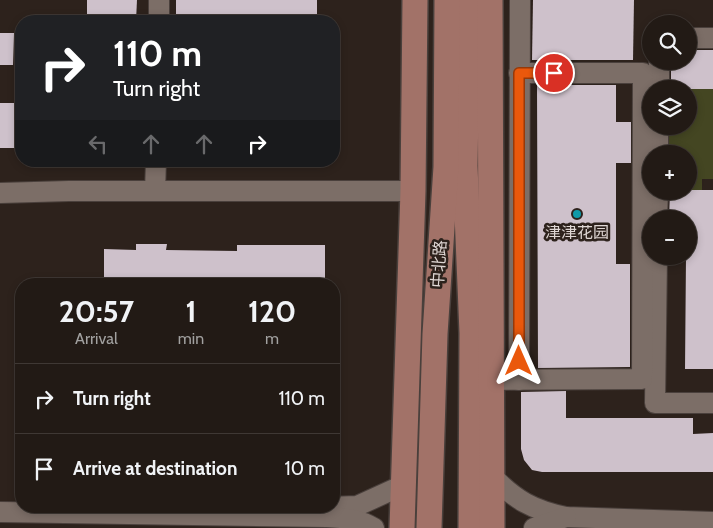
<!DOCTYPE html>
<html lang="en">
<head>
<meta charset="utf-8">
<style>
	:root { --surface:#221a15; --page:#2e2722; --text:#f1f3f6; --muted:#a2a1a0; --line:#3f3834 }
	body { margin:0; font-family:Cabin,"Noto Sans SC",sans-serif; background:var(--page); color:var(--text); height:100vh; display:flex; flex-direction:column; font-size:19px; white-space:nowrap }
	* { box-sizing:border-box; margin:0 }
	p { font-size:16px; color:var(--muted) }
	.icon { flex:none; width:28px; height:28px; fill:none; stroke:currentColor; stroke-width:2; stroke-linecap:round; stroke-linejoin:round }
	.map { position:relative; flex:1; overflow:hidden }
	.sheet { position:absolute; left:15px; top:278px; width:325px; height:235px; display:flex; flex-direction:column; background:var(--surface); border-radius:20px; box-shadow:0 2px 8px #0003,0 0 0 1px var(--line) }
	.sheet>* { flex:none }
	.top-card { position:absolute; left:15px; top:15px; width:325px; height:152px; border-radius:20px; box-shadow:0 2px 8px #0003,0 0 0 1px var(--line); background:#202124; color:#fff; overflow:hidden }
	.tools { position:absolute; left:642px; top:15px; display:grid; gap:10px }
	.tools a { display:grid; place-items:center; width:55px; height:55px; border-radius:50%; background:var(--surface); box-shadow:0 2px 8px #0003,0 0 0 1px var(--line); font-size:25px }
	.pin { position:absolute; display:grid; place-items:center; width:42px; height:42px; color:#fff; margin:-21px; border:2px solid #fff; border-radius:50%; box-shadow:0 1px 5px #0007 }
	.me { position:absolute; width:55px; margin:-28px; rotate:0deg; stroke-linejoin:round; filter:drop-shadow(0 0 4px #0008) }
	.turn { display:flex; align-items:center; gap:18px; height:105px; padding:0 15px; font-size:22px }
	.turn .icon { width:65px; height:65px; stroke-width:2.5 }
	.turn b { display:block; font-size:35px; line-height:42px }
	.lanes { display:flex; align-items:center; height:48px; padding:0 15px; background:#0003; justify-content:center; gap:25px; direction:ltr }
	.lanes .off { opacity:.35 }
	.eta { display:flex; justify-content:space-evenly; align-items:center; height:85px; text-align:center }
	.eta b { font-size:30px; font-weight:800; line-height:35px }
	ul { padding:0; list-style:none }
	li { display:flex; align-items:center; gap:15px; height:70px; padding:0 15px; border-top:1px solid var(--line) }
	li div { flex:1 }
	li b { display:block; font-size:19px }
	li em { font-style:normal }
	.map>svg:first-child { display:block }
	.green { fill:#444622 }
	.building { fill:#cec1cb }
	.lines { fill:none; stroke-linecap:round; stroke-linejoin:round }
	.minor-casing { stroke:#4a403c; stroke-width:22 }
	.major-casing { stroke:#4a403c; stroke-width:28 }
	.minor { stroke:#7c6e67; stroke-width:20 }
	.major { stroke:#a27268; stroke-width:25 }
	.route-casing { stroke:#983908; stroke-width:12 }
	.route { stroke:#ea580c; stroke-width:9 }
	.culture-dot { fill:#0f9aa8; stroke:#2d221c; stroke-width:2 }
	.labels { text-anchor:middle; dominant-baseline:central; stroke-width:5; stroke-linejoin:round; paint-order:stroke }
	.poi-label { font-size:16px; fill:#dfd7d4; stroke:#2d221c }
	.street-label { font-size:16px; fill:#dfd7d4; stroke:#2d221c }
</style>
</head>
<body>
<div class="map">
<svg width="713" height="528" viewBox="0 0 713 528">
	<rect width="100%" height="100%" fill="#2d221c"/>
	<!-- green -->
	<polygon class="green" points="689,89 713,89 713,179 702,179 702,190 689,190 689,154 668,154 668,126 689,126"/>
	<!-- building -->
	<g class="building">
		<polygon points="87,0 137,0 136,21 87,21"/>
		<rect x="176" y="0" width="141" height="21"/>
		<polygon points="533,0 634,0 633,60 532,60"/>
		<polygon points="0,33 14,33 13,65 0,65"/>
		<polygon points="689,50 713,50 713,89 671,89 671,61 689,61"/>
		<polygon points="537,85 616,85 616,122 631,122 631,163 616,163 616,264 630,264 630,367 538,368"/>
		<rect x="0" y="103" width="21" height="45"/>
		<polygon points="689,190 713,190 713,369 685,369 686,256 689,256 689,219 669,219 670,191 689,191"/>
		<polygon points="136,244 167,244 166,250 237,251 237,245 325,245 325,284 224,284 224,281 180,281 180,284 134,284 134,281 104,281 104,249 136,250"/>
		<polygon points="566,391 566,418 693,418 693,434 713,433 713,472 542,472 532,470 524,460 521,449 521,392"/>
	</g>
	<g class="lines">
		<defs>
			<g id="minor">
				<polyline points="159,21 159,0"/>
				<polyline points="689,38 713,38"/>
				<polyline points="659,89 659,61"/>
				<polyline points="658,154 658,126"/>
				<polyline points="155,191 156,161"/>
				<polyline points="0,193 69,191 413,191"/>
				<polyline points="657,219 658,191"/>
				<polyline points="657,256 655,403 713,403"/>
				<polyline points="477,380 642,379 643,73 519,73"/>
				<polyline points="519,380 520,0"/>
				<path d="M492,476C515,500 533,510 566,517L713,522"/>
				<polyline points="327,507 357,506 403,485"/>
				<path d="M0,512L327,517C344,518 360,519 374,528"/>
				<polyline points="534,528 566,517"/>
			</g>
			<g id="major">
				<polyline points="468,0 465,166 472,333 471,528"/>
				<polyline points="490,0 492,528"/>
				<polyline points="402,528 413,191 415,0"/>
				<polyline points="429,528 435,334 446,167 447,0"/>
			</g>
		</defs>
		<!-- minor casing -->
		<use href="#minor" class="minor-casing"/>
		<!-- major casing -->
		<use href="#major" class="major-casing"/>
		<!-- minor -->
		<use href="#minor" class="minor"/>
		<!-- major -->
		<use href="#major" class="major"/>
	</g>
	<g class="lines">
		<defs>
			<polyline id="route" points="519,361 519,73 554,73"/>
		</defs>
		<!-- route casing -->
		<use href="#route" class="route-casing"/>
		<!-- route -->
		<use href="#route" class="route"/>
	</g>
	<!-- markers -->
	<circle class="culture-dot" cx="577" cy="214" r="5"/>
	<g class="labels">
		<!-- poi labels -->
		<g class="poi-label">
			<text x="577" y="232">津津花园</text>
		</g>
		<!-- street labels -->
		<g class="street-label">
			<text transform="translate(439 264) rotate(-86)">中北路</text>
		</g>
	</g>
</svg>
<div class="tools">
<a><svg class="icon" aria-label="search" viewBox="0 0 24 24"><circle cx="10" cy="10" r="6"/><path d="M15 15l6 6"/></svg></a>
<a><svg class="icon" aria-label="layers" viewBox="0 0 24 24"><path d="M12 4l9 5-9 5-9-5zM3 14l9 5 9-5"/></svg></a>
<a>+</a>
<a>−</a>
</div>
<div class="pin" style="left:554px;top:73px;background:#d93025"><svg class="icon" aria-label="arrive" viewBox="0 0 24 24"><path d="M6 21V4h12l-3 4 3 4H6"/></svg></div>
<svg class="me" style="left:519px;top:361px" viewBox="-20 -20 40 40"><path d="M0-17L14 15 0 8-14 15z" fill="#ea580c" stroke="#fff" stroke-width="4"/></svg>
<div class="top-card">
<div class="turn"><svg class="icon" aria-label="right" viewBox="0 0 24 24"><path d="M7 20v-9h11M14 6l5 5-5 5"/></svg><div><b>110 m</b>Turn right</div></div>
<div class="lanes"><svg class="icon off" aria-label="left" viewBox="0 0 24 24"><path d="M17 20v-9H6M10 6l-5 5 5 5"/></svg><svg class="icon off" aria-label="ahead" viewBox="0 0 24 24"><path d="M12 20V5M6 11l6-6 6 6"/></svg><svg class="icon off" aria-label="ahead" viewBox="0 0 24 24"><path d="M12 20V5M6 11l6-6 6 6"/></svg><svg class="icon" aria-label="right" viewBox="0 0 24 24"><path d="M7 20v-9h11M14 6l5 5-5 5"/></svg></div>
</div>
<section class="sheet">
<div class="eta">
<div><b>20:57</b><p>Arrival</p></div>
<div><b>1</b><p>min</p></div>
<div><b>120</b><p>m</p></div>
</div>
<ul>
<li><svg class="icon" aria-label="right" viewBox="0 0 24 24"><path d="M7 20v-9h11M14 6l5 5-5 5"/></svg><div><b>Turn right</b></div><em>110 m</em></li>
<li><svg class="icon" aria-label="arrive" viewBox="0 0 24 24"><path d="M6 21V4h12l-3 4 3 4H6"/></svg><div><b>Arrive at destination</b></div><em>10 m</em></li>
</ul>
</section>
</div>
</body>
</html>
